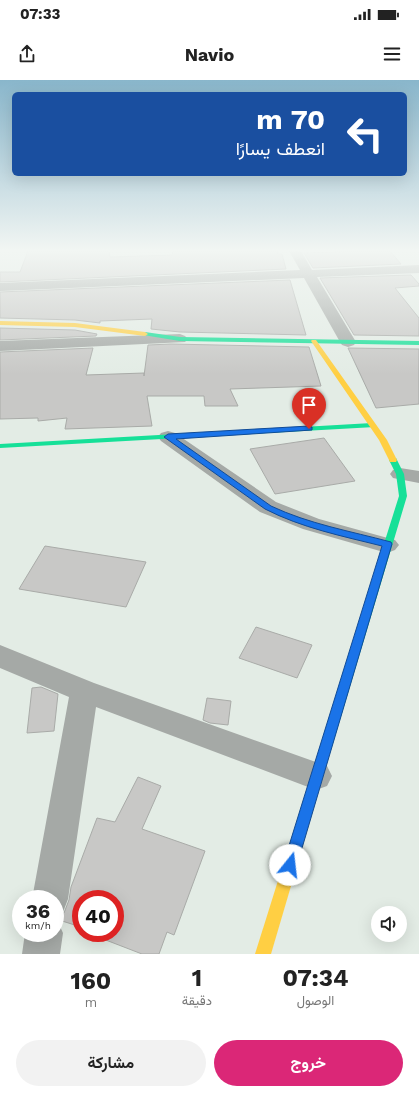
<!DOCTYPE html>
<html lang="ar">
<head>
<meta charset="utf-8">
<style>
	:root { --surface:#fff; --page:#f2f2f2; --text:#222; --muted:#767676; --accent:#db2777 }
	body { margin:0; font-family:"Work Sans",Vazirmatn,sans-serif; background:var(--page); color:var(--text); direction:rtl; height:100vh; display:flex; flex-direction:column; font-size:15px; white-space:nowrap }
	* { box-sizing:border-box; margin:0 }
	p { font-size:13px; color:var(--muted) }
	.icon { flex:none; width:22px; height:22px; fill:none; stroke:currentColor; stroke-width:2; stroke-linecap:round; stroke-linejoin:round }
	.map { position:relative; height:874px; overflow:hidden; direction:ltr }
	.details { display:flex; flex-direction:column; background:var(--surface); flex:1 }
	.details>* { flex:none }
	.hud { position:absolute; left:12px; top:12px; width:395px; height:84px; border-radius:6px; box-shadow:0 4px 16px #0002; direction:rtl; background:#1a4fa0; color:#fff; overflow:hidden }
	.controls { position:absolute; left:371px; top:826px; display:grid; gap:8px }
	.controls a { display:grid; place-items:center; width:36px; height:36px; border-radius:50%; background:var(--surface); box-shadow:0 4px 16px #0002; font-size:20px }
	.speed { position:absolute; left:12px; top:810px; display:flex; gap:8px; font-size:20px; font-weight:700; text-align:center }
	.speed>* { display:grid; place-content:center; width:52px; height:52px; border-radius:50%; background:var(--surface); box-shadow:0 4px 16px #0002; line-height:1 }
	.speed small { font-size:10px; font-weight:400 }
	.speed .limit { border:6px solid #d22; background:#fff; color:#111 }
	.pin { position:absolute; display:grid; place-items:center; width:34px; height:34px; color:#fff; margin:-41px -17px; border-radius:50% 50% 50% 0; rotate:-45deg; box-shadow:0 0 4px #0007 }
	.pin .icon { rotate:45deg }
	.me { position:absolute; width:44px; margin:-22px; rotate:16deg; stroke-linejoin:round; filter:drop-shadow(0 0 3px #0008) }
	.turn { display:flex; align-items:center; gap:14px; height:84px; padding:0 16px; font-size:18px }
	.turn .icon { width:52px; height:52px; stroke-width:2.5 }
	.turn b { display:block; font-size:28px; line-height:34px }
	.eta { display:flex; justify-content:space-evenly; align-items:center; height:68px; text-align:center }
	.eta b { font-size:24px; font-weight:700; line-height:28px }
	.primary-button { display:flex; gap:8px; margin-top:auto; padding:8px 16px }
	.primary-button a { flex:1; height:46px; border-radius:24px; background:var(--accent); color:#fff; font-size:16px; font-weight:700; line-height:46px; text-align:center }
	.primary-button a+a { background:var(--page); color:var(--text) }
	.status { display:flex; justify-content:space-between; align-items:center; height:28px; padding:0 20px; background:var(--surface); direction:ltr }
	.status svg { height:11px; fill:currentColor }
	header { display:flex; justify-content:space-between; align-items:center; height:52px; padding:0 16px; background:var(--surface); font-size:18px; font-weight:700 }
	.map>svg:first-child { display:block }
	.building { fill:#c8c8c6; stroke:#a9aba8 }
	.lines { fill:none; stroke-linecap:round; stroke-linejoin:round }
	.street { fill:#a5a9a6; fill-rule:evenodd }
	.fast { fill:#16e098; fill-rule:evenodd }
	.slow { fill:#ffcf43; fill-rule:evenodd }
	.route { fill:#1a73e8; stroke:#114b97 }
</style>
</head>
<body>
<div class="status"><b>07:33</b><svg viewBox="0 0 49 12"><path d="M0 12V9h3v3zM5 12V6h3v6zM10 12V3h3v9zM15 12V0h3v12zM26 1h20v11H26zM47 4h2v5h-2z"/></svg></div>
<header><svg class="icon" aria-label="menu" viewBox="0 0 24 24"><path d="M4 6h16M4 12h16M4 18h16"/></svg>Navio<svg class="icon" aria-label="share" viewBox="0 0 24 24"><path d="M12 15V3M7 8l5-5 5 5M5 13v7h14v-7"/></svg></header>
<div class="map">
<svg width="419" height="874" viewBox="0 0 419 874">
	<rect width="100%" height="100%" fill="#e3ece5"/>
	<!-- building -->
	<g class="building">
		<polygon points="28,171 109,171 110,177 173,175 172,171 277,171 278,174 282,174 286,189 0,202 0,192 20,192"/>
		<polygon points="362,171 390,171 401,184 313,188 304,173"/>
		<polygon points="411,195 419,204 419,206 395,208 419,238 419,256 354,255 320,198"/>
		<polygon points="290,200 306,255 180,252 151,249 152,239 100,241 100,243 75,240 0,238 0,212"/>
		<polygon points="0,248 75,250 97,254 96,256 0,260"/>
		<polygon points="171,264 309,267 321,306 230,309 238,326 205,326 204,316 147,316 152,346 65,349 67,338 38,341 38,338 0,339 0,272 93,268 86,295 144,293 144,296 148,265"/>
		<polygon points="348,268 419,269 419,324 376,328"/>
		<polygon points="324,358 355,401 275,414 250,369"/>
		<polygon points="45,466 146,482 126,527 19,509"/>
		<polygon points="256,547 312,565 297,598 239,578"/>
		<polygon points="41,607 58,614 54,651 27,653 32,608"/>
		<polygon points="207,618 231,621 228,645 210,643 203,640"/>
		<polygon points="138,697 161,706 142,749 205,771 174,855 167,852 159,874 142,874 98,857 100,853 115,853 115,819 81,819 81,847 59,840 61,834 64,833 69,820 71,807 97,738 115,742"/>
	</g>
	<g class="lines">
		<!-- street -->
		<g class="street">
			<polygon points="289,171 301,171 312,190 419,185 419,193 317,197 356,262 354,265 348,267 342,265 340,262 304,198 0,211 0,203 300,190"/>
			<polygon points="180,254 185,256 188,259 185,262 0,271 0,261"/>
			<polygon points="168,351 175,353 276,422 319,439 395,460 399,465 395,470 387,473 303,449 260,432 161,361 158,357 161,353"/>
			<polygon points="400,388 419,391 419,403 393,398 390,394 393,390"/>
			<polygon points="0,565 94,603 327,686 332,696 327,706 316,710 96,627 68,819 63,832 55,835 55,819 32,819 69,617 0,588"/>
			<polygon points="55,839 57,840 63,853 60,874 22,874 25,853 55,853"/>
		</g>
		<!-- fast -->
		<g class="fast">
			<polygon points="145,252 180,257 419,261 419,265 180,261 143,255 142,254"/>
			<polygon points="372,343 375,343 375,347 0,368 0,364"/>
			<polygon points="390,378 396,378 404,394 407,416 331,670 329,674 325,675 321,674 319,670 399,416 396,394 389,380"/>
		</g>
		<!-- slow -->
		<g class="slow">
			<polygon points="0,241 75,243 145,252 148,254 145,256 75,247 0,245"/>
			<polygon points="312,260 316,260 387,360 397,380 396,382 390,382 379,360 311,261"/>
			<polygon points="325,665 329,666 331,670 271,874 255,874 319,670 321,666"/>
		</g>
	</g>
	<!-- sky -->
	<linearGradient id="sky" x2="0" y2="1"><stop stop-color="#89b6cb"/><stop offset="0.58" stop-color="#f2f6f3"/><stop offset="1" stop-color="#f2f6f3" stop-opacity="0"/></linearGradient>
	<rect width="419" height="294" fill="url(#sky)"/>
	<!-- route -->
	<path class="route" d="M309,346L312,347V350L176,359L271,426C309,444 350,451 391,462L392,464L297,785L295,790L290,792L285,790L283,785L382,466C342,456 302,448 265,429L164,357L168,354Z"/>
</svg>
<div class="controls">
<a><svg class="icon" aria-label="sound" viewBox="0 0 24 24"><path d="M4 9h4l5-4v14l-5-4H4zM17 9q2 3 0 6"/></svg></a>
</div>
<div class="speed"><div>36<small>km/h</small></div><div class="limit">40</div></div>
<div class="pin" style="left:309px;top:349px;background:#d93025"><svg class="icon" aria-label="arrive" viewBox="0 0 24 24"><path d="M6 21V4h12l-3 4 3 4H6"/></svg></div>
<svg class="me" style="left:290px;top:785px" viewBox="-20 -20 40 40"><circle r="19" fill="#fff"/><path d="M0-13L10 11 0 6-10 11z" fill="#1a73e8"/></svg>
<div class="hud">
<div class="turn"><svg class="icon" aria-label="left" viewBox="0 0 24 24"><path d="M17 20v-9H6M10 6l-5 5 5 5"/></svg><div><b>70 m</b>انعطف يسارًا</div></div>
</div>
</div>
<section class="details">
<div class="eta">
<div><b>07:34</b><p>الوصول</p></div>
<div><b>1</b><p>دقيقة</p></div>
<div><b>160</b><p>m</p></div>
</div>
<div class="primary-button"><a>خروج</a><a>مشاركة</a></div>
</section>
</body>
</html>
